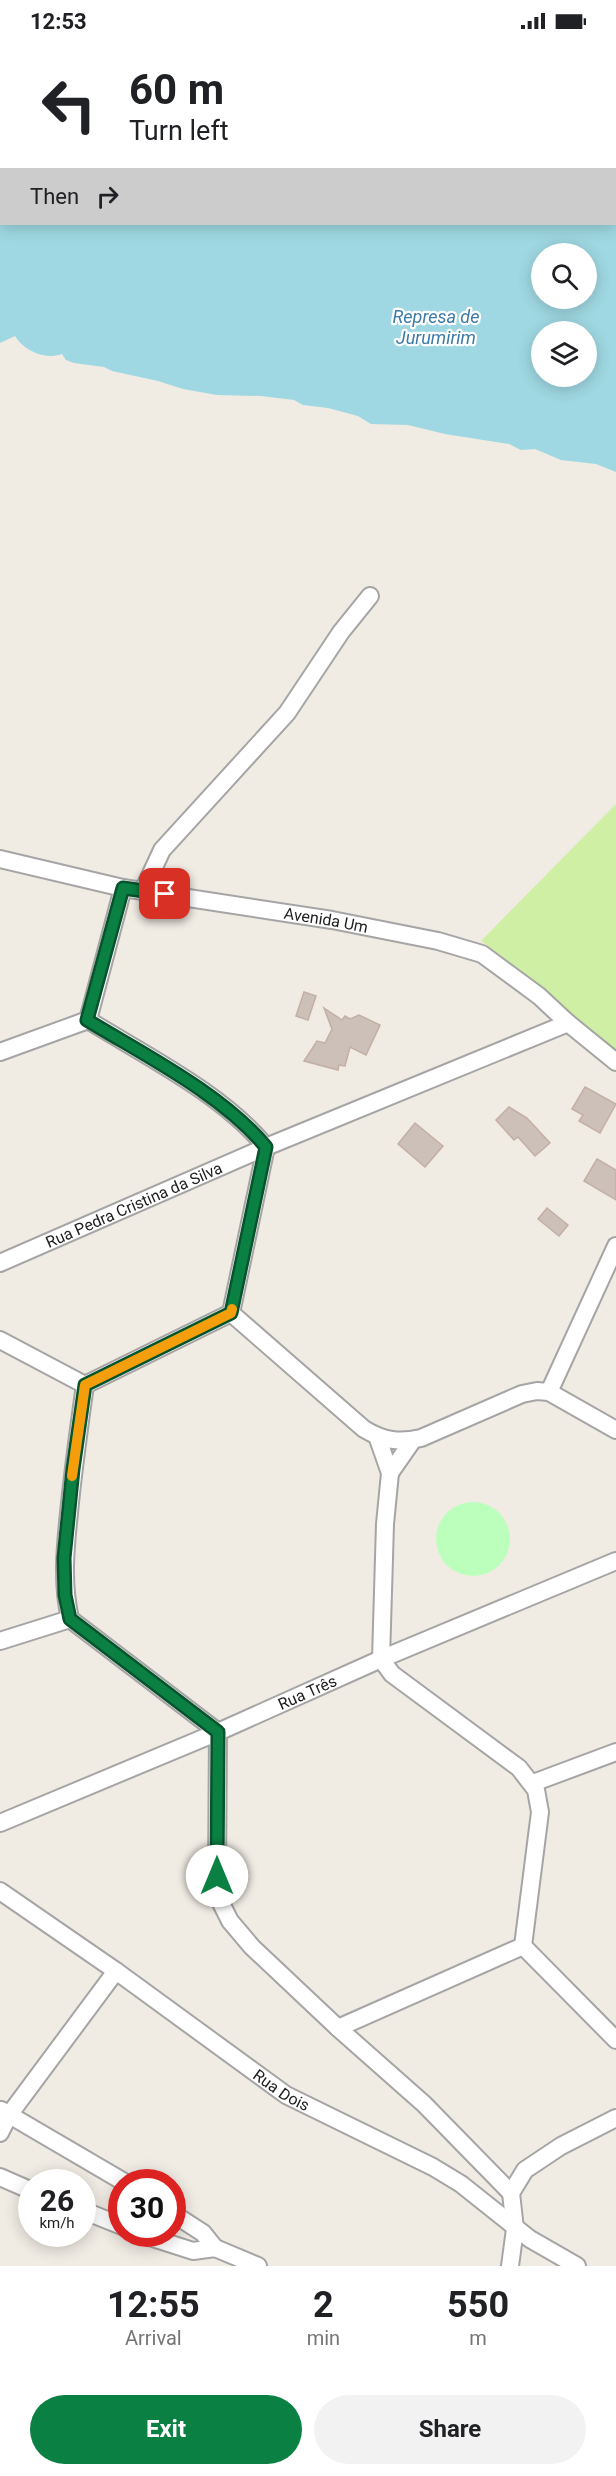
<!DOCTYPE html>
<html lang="en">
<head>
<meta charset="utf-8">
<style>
	:root { --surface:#fff; --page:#f2f2f2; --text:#202124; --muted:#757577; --accent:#0b8043 }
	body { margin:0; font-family:Roboto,sans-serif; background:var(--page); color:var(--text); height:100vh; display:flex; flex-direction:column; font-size:22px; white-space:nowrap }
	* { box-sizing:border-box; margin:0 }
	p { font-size:20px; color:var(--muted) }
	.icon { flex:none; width:33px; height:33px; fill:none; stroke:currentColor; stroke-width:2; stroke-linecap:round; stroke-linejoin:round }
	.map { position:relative; height:2224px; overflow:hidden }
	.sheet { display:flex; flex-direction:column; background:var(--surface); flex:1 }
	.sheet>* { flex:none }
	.banner { position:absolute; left:0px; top:0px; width:616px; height:183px; box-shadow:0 3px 15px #0003; background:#fff; color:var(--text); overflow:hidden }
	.controls { position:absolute; left:531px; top:201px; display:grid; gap:12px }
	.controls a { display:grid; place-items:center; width:66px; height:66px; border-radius:50%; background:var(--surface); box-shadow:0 3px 15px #0003; font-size:30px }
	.speed { position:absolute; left:18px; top:2127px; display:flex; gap:12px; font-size:30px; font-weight:700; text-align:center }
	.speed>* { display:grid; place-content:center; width:78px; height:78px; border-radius:50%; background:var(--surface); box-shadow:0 3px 15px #0003; line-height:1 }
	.speed small { font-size:15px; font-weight:400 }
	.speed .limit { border:9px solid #d22; background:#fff; color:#111 }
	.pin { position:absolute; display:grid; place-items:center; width:51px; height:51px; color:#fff; margin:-26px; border-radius:12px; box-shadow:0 3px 9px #0006 }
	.me { position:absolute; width:66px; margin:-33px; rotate:0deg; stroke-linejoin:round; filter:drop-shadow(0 0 4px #0008) }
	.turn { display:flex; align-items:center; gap:21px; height:126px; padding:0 30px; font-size:27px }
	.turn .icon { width:78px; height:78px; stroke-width:2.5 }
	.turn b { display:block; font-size:42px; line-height:51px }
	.then { display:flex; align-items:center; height:57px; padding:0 30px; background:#0003; gap:12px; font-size:22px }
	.eta { display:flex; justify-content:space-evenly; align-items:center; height:102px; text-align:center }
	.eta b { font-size:36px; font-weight:700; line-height:42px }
	.cta { display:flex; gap:12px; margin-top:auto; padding:12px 30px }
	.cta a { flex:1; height:69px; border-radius:36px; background:var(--accent); color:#fff; font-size:24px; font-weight:700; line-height:69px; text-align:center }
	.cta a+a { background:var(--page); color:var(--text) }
	.status { display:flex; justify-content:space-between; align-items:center; height:42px; padding:0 30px; background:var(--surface); direction:ltr }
	.status svg { height:16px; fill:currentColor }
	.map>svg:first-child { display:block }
	.grass { fill:#cff0a4 }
	.park { fill:#bcffbc }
	.water { fill:#9fd8e2; fill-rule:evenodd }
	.building { fill:#cdc0b9; stroke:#c3afa4; stroke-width:1.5 }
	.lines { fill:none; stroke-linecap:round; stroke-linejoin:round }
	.minor-casing { stroke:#a5a5a5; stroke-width:20 }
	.minor { stroke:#fff; stroke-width:16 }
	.route-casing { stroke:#07532c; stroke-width:15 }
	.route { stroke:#0b8043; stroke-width:10 }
	.slow { stroke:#f59e0b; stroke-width:10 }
	.labels { text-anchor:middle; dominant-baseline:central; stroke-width:4.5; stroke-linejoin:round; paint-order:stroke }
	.street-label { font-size:16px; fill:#1e1e1e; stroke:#fff }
	.water-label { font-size:18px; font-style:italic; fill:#3c7aa7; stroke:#fff }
</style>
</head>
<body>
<div class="status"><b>12:53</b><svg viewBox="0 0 49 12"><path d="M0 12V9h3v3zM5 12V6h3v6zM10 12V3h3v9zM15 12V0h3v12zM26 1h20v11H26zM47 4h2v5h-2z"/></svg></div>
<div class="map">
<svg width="616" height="2224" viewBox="0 0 616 2224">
	<rect width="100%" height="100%" fill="#f0ebe3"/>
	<!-- grass -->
	<polygon class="grass" points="616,762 616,1009 519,927 481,899"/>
	<!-- park -->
	<circle class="park" cx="473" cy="1497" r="37"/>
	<!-- water -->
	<path class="water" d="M0,0H616V430L596,422L561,418L535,407L521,408L509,402L445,392L408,383L371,382L358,374L328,366L303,363L294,358L261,354L217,353L183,347L158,339L112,329L104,325L74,321L66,318L62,312C45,318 24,309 15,294L0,301ZM2,2H615V182H2ZM542,212H586V256H542ZM542,290H586V334H542Z"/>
	<!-- building -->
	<g class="building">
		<polygon points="304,950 316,954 308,978 296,974"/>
		<polygon points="324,966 342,978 345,974 350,977 359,973 380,983 366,1013 350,1005 345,1024 339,1023 338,1028 304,1019 317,999 325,1001 332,987"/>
		<polygon points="585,1045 616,1062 600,1091 579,1079 583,1073 572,1067"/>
		<polygon points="509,1065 527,1076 550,1101 535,1114 518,1095 514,1098 496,1078"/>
		<polygon points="415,1081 443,1104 425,1125 398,1102"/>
		<polygon points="597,1117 616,1128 616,1158 584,1139"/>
		<polygon points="547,1166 568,1183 559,1194 538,1177"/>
	</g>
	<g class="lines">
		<defs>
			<g id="minor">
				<path id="s1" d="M0,817L123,846L332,878L438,899L482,912L539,954L568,981L616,1020"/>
				<polyline points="143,849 162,808 287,671 341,590 370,554"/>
				<path d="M88,978C146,1014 223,1052 266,1105"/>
				<polyline points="88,978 123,846"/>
				<polyline points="0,1010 88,978"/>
				<path id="s2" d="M0,1221L266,1105L568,981"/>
				<path d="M231,1271L364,1387C384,1399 399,1401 421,1396L522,1352L537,1349L549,1350L616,1388"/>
				<polyline points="231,1271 266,1105"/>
				<polyline points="0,1298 85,1343"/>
				<path d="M85,1343C79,1386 73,1428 69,1471C65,1508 62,1541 70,1577L218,1690L217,1835L220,1859L230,1879L252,1905L338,1986L424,2062L511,2151"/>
				<polyline points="85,1343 231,1271"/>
				<polyline points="549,1350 616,1204"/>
				<polyline points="377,1394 390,1431 385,1482 381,1617 392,1632 519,1726 536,1748 540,1770 523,1904"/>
				<polyline points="390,1431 413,1398"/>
				<polyline points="0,1599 70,1577"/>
				<polyline points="533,1741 616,1710"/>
				<path id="s3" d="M0,1781L218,1690L381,1617L616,1519"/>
				<path id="s4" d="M0,1849L116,1929L286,2053L433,2125L461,2142L530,2197L577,2224"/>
				<polyline points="523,1904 616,1998"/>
				<polyline points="338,1986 523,1904"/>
				<polyline points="1,2068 124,2140"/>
				<polyline points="0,2091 9,2073 116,1929"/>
				<polyline points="0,2135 32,2149"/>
				<polyline points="82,2168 122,2184"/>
				<polyline points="172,2171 203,2191 215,2206"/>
				<polyline points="140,2192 193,2209 215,2206 258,2224"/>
				<polyline points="510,2224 515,2187 511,2151 525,2128 561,2104 616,2076"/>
			</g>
		</defs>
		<!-- minor casing -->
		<use href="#minor" class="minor-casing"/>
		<!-- minor -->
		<use href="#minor" class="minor"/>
	</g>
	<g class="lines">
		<defs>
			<path id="route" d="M165,852L123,846L87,978C146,1014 222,1052 266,1105L231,1271L85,1343L73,1427L64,1516L65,1553L70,1577L218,1690L217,1834"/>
		</defs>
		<!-- route casing -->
		<use href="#route" class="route-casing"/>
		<!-- route -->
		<use href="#route" class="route"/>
		<!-- slow -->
		<polyline class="slow" points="72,1434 85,1343 231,1271 232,1267"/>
	</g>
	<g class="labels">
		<!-- street labels -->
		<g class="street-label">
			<text stroke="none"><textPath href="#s1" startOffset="332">Avenida Um</textPath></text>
			<text stroke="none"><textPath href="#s2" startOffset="146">Rua Pedra Cristina da Silva</textPath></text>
			<text stroke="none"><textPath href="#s3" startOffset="334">Rua Três</textPath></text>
			<text stroke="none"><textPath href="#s4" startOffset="345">Rua Dois</textPath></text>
		</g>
		<!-- water labels -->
		<g class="water-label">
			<text x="436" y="274">Represa de<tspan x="436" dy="21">Jurumirim</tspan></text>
		</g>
	</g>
</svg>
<div class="controls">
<a><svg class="icon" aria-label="search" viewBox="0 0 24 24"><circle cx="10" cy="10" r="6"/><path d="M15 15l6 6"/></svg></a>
<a><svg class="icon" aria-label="layers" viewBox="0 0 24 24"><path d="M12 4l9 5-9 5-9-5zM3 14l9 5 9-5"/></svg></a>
</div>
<div class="speed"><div>26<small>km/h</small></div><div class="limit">30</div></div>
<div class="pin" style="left:165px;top:852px;background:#d93025"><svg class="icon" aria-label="arrive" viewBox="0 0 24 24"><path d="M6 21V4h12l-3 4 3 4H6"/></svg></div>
<svg class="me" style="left:217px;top:1834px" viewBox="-20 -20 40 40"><circle r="19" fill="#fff"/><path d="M0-13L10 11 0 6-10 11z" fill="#0b8043"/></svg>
<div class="banner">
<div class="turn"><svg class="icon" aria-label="left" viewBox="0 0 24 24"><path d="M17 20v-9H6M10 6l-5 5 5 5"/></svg><div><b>60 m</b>Turn left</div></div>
<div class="then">Then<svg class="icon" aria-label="right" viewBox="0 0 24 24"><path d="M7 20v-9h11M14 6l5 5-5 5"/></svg></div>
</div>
</div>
<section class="sheet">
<div class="eta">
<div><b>12:55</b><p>Arrival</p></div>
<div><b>2</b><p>min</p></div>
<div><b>550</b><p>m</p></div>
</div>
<div class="cta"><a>Exit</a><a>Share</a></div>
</section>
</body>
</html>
